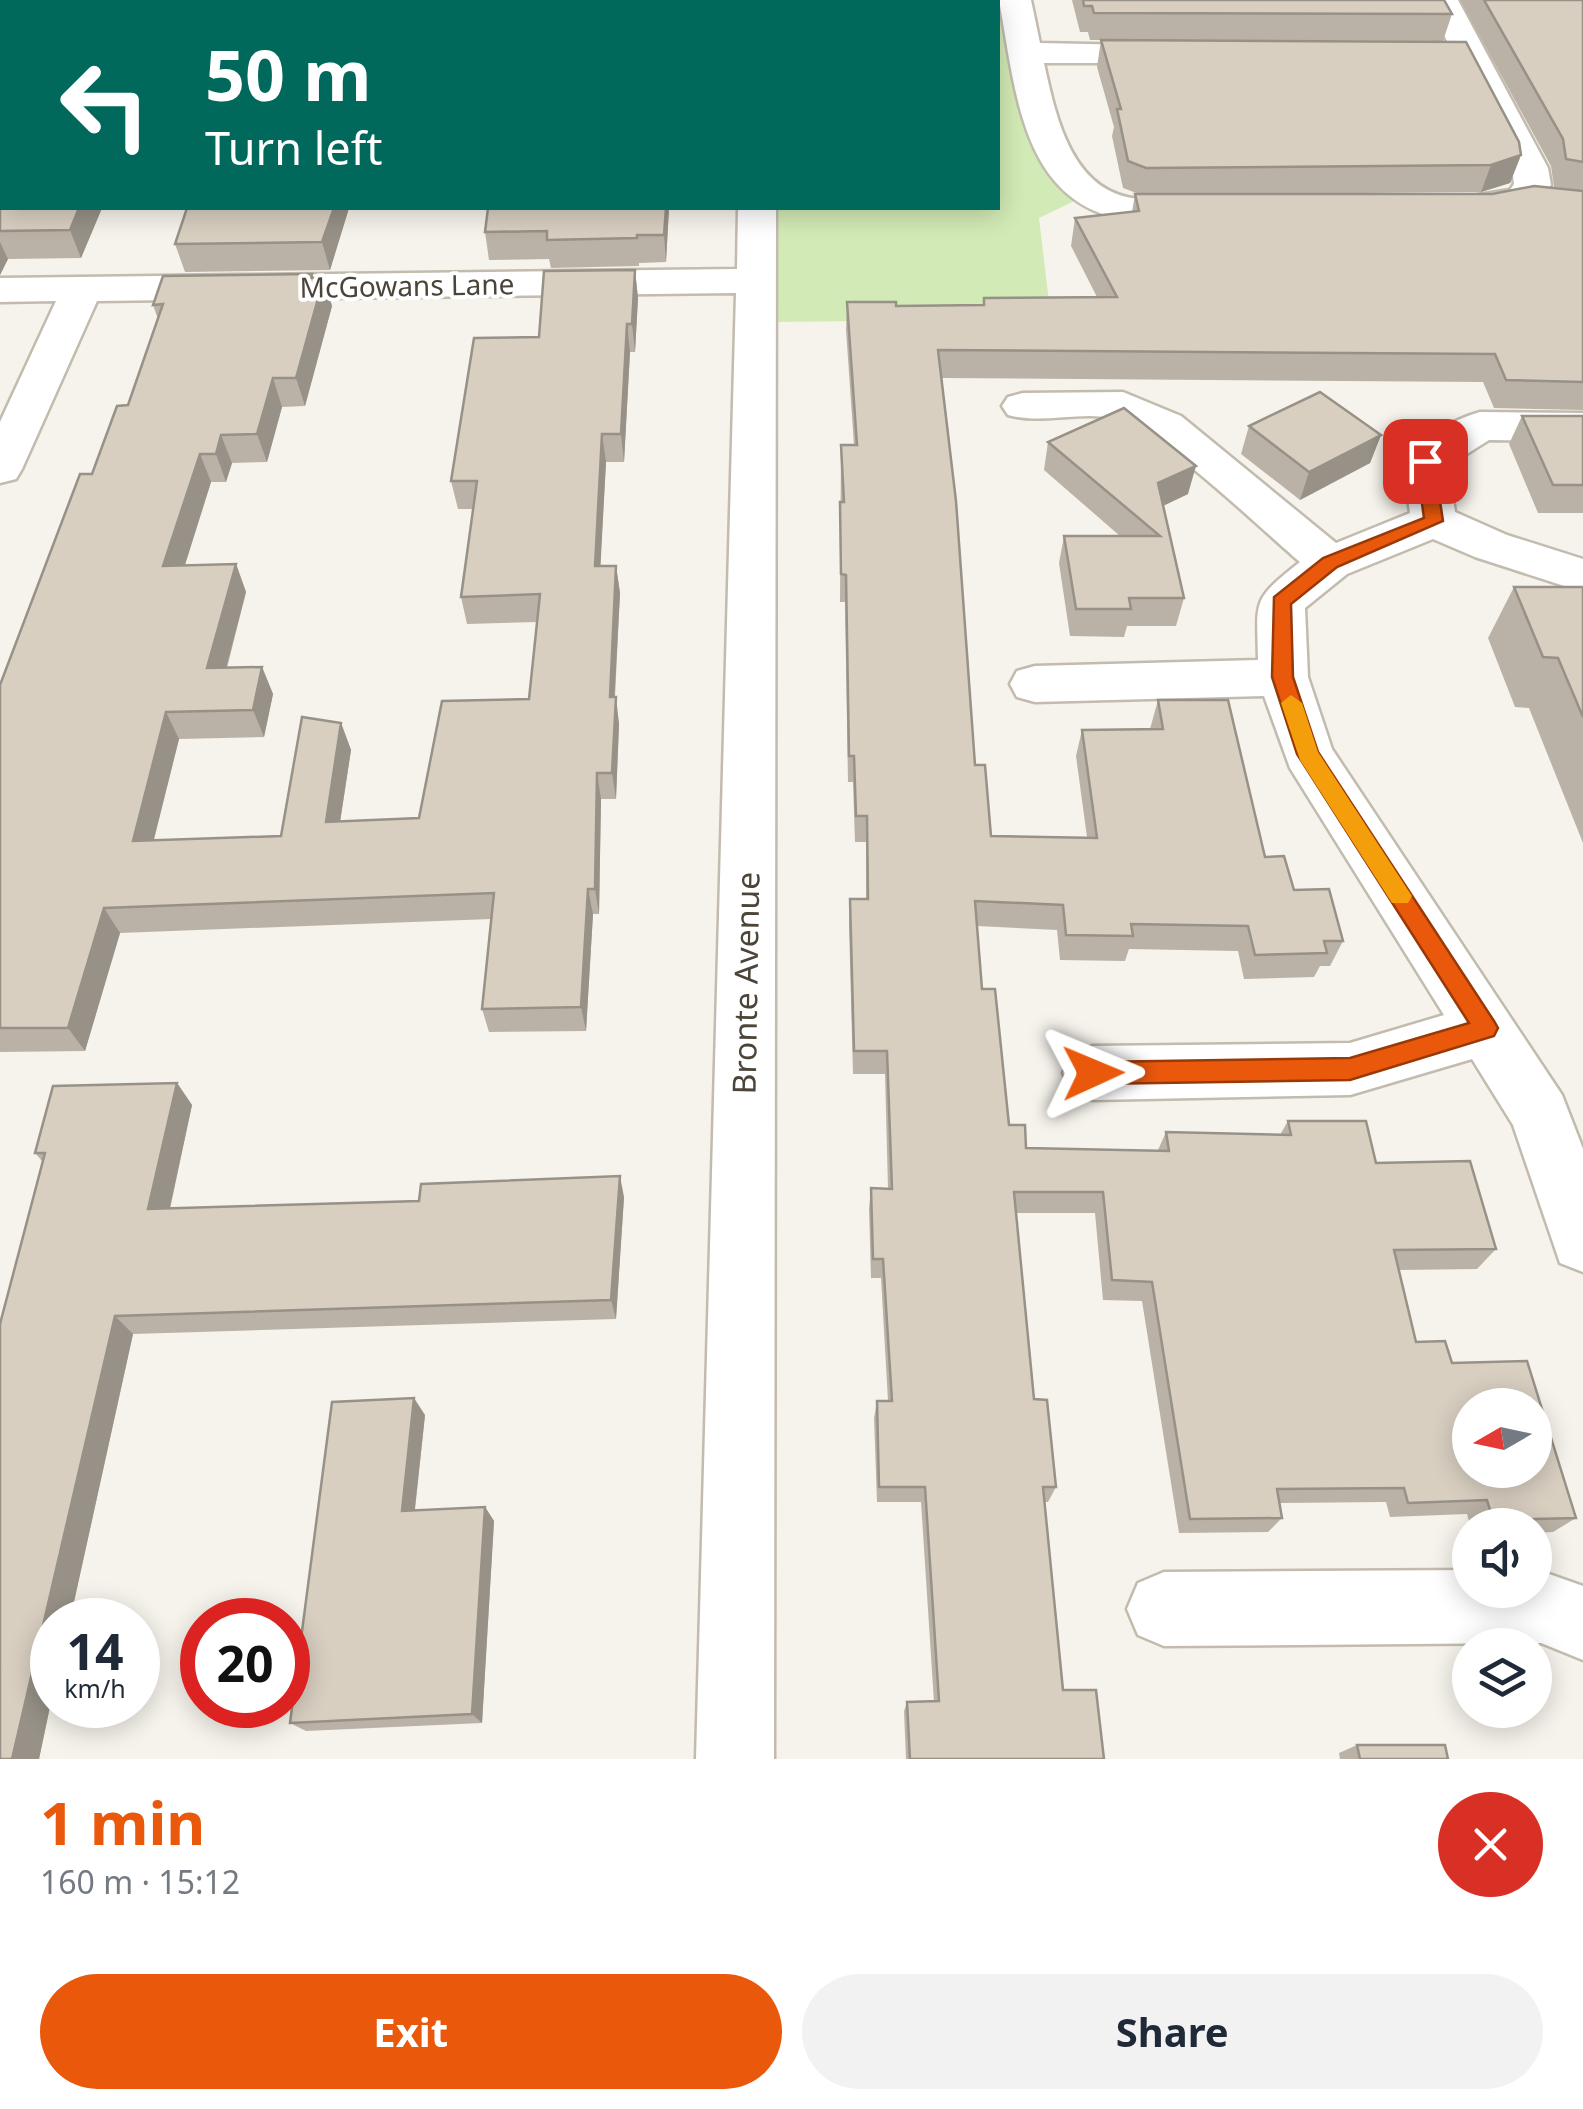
<!DOCTYPE html>
<html lang="en">
<head>
<meta charset="utf-8">
<style>
	:root { --surface:#fff; --page:#f2f2f3; --text:#1f2937; --muted:#747a83; --accent:#ea580c }
	body { margin:0; font-family:"Noto Sans",sans-serif; background:var(--page); color:var(--text); height:100vh; display:flex; flex-direction:column; font-size:38px; white-space:nowrap }
	* { box-sizing:border-box; margin:0 }
	p { font-size:32px; color:var(--muted) }
	.icon { flex:none; width:55px; height:55px; fill:none; stroke:currentColor; stroke-width:2; stroke-linecap:round; stroke-linejoin:round }
	.map { position:relative; height:1759px; overflow:hidden }
	.drawer { display:flex; flex-direction:column; background:var(--surface); flex:1 }
	.drawer>* { flex:none }
	.guide { position:absolute; left:0px; top:0px; width:1000px; height:210px; box-shadow:0 5px 25px #0003; background:#00695c; color:#fff; overflow:hidden }
	.needle { width:65px; rotate:261deg }
	.controls { position:absolute; left:1452px; top:1388px; display:grid; gap:20px }
	.controls a { display:grid; place-items:center; width:100px; height:100px; border-radius:50%; background:var(--surface); box-shadow:0 5px 25px #0003; font-size:50px }
	.speed { position:absolute; left:30px; top:1598px; display:flex; gap:20px; font-size:50px; font-weight:700; text-align:center }
	.speed>* { display:grid; place-content:center; width:130px; height:130px; border-radius:50%; background:var(--surface); box-shadow:0 5px 25px #0003; line-height:1 }
	.speed small { font-size:25px; font-weight:400 }
	.speed .limit { border:15px solid #d22; background:#fff; color:#111 }
	.pin { position:absolute; display:grid; place-items:center; width:85px; height:85px; color:#fff; margin:-42px; border-radius:20px; box-shadow:0 5px 15px #0006 }
	.me { position:absolute; width:110px; margin:-55px; rotate:89deg; stroke-linejoin:round; filter:drop-shadow(0 0 8px #0008) }
	.turn { display:flex; align-items:center; gap:35px; height:210px; padding:0 40px; font-size:45px }
	.turn .icon { width:130px; height:130px; stroke-width:2.5 }
	.turn b { display:block; font-size:70px; line-height:85px }
	.round { display:grid; place-items:center; flex:none; width:105px; height:105px; border-radius:52px; background:var(--page) }
	.head { display:flex; align-items:center; justify-content:space-between; height:170px; padding:0 40px }
	h1 { font-size:60px; font-weight:700; line-height:75px; color:var(--accent) }
	.action { display:flex; gap:20px; margin-top:auto; padding:20px 40px }
	.action a { flex:1; height:115px; border-radius:60px; background:var(--accent); color:#fff; font-size:40px; font-weight:700; line-height:115px; text-align:center }
	.action a+a { background:var(--page); color:var(--text) }
	.map>svg:first-child { display:block }
	.green { fill:#d2eab5 }
	.lines { fill:none; stroke-linecap:round; stroke-linejoin:round }
	.minor-casing { stroke:#c2bbae; stroke-width:5 }
	.minor { fill:#fff; fill-rule:evenodd }
	.wall { fill:#bab2a6 }
	.shaded-wall { fill:#979187 }
	.building { fill:#d8cfc1; stroke:#979187; stroke-width:2.5; fill-rule:evenodd }
	.route { fill:#ea580c; stroke:#983908; stroke-width:2.5 }
	.slow { fill:#f59e0b }
	.labels { text-anchor:middle; dominant-baseline:central; stroke-width:8; stroke-linejoin:round; paint-order:stroke }
	.far-street-label { font-size:28px; fill:#4b4439; stroke:#fff }
	.street-label { font-size:32px; fill:#4b4439; stroke:#fff }
</style>
</head>
<body>
<div class="map">
<svg width="1583" height="1759" viewBox="0 0 1583 1759">
	<rect width="100%" height="100%" fill="#f6f3ec"/>
	<!-- green -->
	<polygon class="green" points="741,0 1015,0 1028,53 1089,194 1039,218 1051,319 772,322 772,208 998,208 998,2"/>
	<g class="lines">
		<defs>
			<g id="minor">
				<rect x="725" y="0" width="32" height="2"/>
				<path d="M999,0H1031L1040,43L1185,46L1190,53L1185,60L1173,63H1044C1056,118 1072,194 1140,199C1166,201 1193,195 1218,201L1224,209L1218,217C1196,222 1172,223 1150,222C1022,219 1017,97 999,0Z"/>
				<polygon points="1426,0 1458,0 1548,168 1551,185 1535,207 1466,218 1453,215 1447,207 1453,199 1510,190 1514,184 1512,168"/>
				<polygon points="0,110 2,111 2,132 0,132"/>
				<polygon points="738,208 776,208 774,1759 696,1759 736,293 97,301 22,469 16,479 0,483 0,422 56,301 0,302 0,278 737,269"/>
				<path d="M1123,392L1181,416L1336,543L1410,513L1403,461C1417,439 1455,419 1480,412L1583,413V441L1489,440L1448,466L1455,512L1507,535L1583,559V592L1475,557L1433,539L1347,574L1305,608L1308,677L1332,749L1562,1095L1583,1149V1272L1560,1263L1513,1125L1472,1059L1350,1095L1093,1100L1072,1092L1063,1073L1072,1054L1093,1046L1350,1043L1444,1015L1290,768L1264,696L1035,702L1017,697L1010,684L1017,671L1035,666L1258,660C1257,599 1251,601 1300,562C1262,530 1158,429 1116,419C1082,410 1043,425 1008,415L1002,406L1008,397L1023,393Z"/>
				<polygon points="1535,1569 1583,1586 1583,1660 1541,1643 1164,1646 1138,1635 1127,1609 1138,1583 1164,1572 1470,1570 1470,1590 1535,1590"/>
			</g>
		</defs>
		<!-- minor casing -->
		<use href="#minor" class="minor-casing"/>
		<!-- minor -->
		<use href="#minor" class="minor"/>
	</g>
	<!-- wall -->
	<g class="wall">
		<polygon points="0,0 58,0 57,2 2,2 2,75 0,75"/>
		<polygon points="1072,0 1444,0 1452,14 1443,41 1090,40 1088,32 1080,32"/>
		<polygon points="1460,0 1583,0 1583,410 1494,408 1483,382 941,378 975,765 991,836 1087,837 1076,756 1082,730 1150,729 1158,700 1265,857 1343,941 1330,966 1320,966 1314,977 1244,979 1238,951 1129,949 1125,961 1060,960 1057,930 977,926 982,989 1009,1125 1026,1148 1158,1150 1166,1132 1280,1135 1288,1121 1376,1163 1496,1249 1477,1269 1399,1270 1416,1342 1452,1363 1576,1518 1553,1532 1535,1533 1535,1525 1470,1525 1467,1514 1390,1517 1386,1502 1280,1503 1282,1518 1268,1532 1179,1533 1142,1301 1103,1300 1095,1213 1016,1213 1034,1399 1056,1487 1048,1502 1045,1502 1063,1690 1104,1759 906,1759 904,1711 907,1702 934,1702 921,1502 877,1502 874,1418 877,1401 888,1401 881,1278 871,1278 869,1209 871,1188 888,1189 885,1074 853,1074 849,924 850,899 866,899 866,842 855,842 853,782 848,782 845,602 840,602 841,445 854,445 846,330 847,302 896,306 983,305 984,298 1097,297 1071,246 1075,218 1132,212 1135,194 1139,194 1123,188 1112,136 1114,127 1097,67 1101,40 1521,155 1510,183 1481,192 1254,194 1492,194 1577,190 1554,187 1551,166"/>
		<polygon points="0,140 2,208 102,208 81,258 8,259 0,275"/>
		<polygon points="349,208 330,270 185,272 175,244"/>
		<polygon points="669,208 666,262 639,263 639,266 551,268 549,259 489,260 485,232"/>
		<polygon points="635,270 638,298 635,352 630,352 624,462 606,462 600,566 616,566 620,593 615,697 619,724 616,799 601,799 599,914 593,914 586,1031 489,1032 482,1009 491,919 120,933 85,1051 0,1052 0,685 92,474 128,405 158,319 153,305 313,278 332,306 305,406 282,407 267,462 232,463 226,482 211,482 185,565 236,564 246,592 227,668 262,667 273,694 264,737 179,739 154,840 281,836 341,723 351,750 340,822 419,818 529,699 537,622 467,624 461,597 473,509 458,509 451,481 539,337"/>
		<polygon points="1522,416 1583,416 1583,513 1538,513 1509,444"/>
		<polygon points="1249,426 1381,435 1370,463 1300,500 1241,454"/>
		<polygon points="1048,442 1188,494 1163,506 1184,598 1176,626 1127,626 1124,637 1070,636 1059,563 1064,536 1120,536 1044,470"/>
		<polygon points="1514,587 1583,587 1583,843 1529,708 1515,707 1488,638"/>
		<polygon points="177,1083 192,1105 170,1209 624,1197 616,1319 133,1334 70,1620 52,1620 52,1697 39,1759 0,1759 42,1161 35,1153"/>
		<polygon points="425,1415 415,1510 485,1507 494,1521 482,1723 306,1731 290,1723"/>
		<polygon points="1357,1745 1448,1759 1340,1759 1339,1753"/>
	</g>
	<!-- shaded-wall -->
	<g class="shaded-wall">
		<polygon points="33,0 58,0 57,2 32,2"/>
		<polygon points="1521,155 1510,183 1481,192 1491,165"/>
		<polygon points="79,208 102,208 81,258 70,230"/>
		<polygon points="334,208 349,208 330,270 322,242"/>
		<polygon points="666,208 669,208 666,262 664,235"/>
		<polygon points="0,242 8,259 0,275"/>
		<polygon points="635,270 638,298 635,352 632,324"/>
		<polygon points="312,274 319,297 324,277 332,306 305,406 296,378"/>
		<polygon points="627,324 630,352 624,462 621,434"/>
		<polygon points="273,378 282,407 267,462 257,434"/>
		<polygon points="602,434 606,462 599,594 595,566"/>
		<polygon points="221,435 232,463 226,482 216,454"/>
		<polygon points="1381,435 1370,463 1300,500 1309,472"/>
		<polygon points="200,454 211,482 176,593 163,566"/>
		<polygon points="1196,466 1188,494 1152,511 1158,483"/>
		<polygon points="236,564 246,592 219,695 207,668"/>
		<polygon points="616,566 620,593 613,724 610,697"/>
		<polygon points="262,667 273,694 264,737 253,710"/>
		<polygon points="616,697 619,724 616,799 612,773"/>
		<polygon points="166,712 179,739 147,866 133,841"/>
		<polygon points="341,723 351,750 336,848 326,822"/>
		<polygon points="597,773 601,799 599,914 595,889"/>
		<polygon points="588,889 593,914 586,1031 581,1007"/>
		<polygon points="104,908 120,933 85,1051 68,1028"/>
		<polygon points="177,1083 192,1105 165,1230 148,1209"/>
		<polygon points="620,1176 624,1197 616,1319 611,1300"/>
		<polygon points="115,1316 133,1334 70,1620 52,1620 52,1697 39,1759 12,1759"/>
		<polygon points="414,1398 425,1415 413,1525 402,1511"/>
		<polygon points="485,1507 494,1521 482,1723 472,1714"/>
	</g>
	<!-- building -->
	<g class="building">
		<polygon points="0,0 33,0 32,2 2,2 2,48 0,48"/>
		<polygon points="172,0 474,0 473,2 171,2"/>
		<rect x="572" y="0" width="127" height="2"/>
		<polygon points="1083,0 1444,0 1452,14 1094,13 1092,6 1084,6"/>
		<polygon points="1484,0 1583,0 1583,162 1566,159 1563,139"/>
		<polygon points="1101,40 1466,42 1519,142 1521,155 1491,165 1146,168 1128,161 1117,109 1121,109"/>
		<polygon points="0,140 2,140 2,208 79,208 70,230 0,231"/>
		<path d="M1534,186L1583,191V382L1506,380L1495,354L938,350L956,501L975,765H985L991,836L1097,838L1082,730L1163,729L1158,700H1228L1265,857L1284,856L1294,890L1329,889L1343,941H1324L1327,953L1255,955L1248,926L1131,924L1133,936L1066,935L1063,905L975,901L982,989H995L1009,1125H1025L1026,1148L1169,1151L1166,1132L1291,1135L1288,1121H1366L1376,1163L1470,1161L1496,1249L1394,1250L1416,1342L1445,1341L1452,1363L1527,1361L1576,1518L1493,1520L1487,1500L1408,1503L1404,1488L1277,1489L1282,1518L1190,1519L1152,1282L1112,1280L1103,1192H1014L1034,1399L1047,1400L1056,1487H1043L1063,1690H1096L1104,1759H910L907,1702L939,1701L925,1487H879L877,1401H892L883,1259H873L871,1188L892,1189L887,1051H854L850,899H868L867,816H856L854,756H849L846,575L841,574L840,502H844L841,445H857L847,302H896V306L984,305V298L1117,297L1075,218L1139,211L1135,194H1492ZM1470,1405H1535V1470H1470Z"/>
		<polygon points="187,208 334,208 322,242 175,244"/>
		<polygon points="488,208 666,208 664,235 637,235 637,238 547,240 547,231 485,232"/>
		<polygon points="635,270 632,324 627,324 621,434 602,434 595,566 616,566 610,697 616,697 612,773 597,773 595,889 588,889 581,1007 482,1009 494,893 104,908 68,1028 0,1028 0,685 80,474 92,474 117,406 128,405 163,304 153,305 163,276 312,274 311,278 324,277 296,378 273,378 257,434 221,435 216,454 200,454 163,566 236,564 207,668 262,667 253,710 166,712 133,841 281,836 302,717 341,723 326,822 419,818 442,701 529,699 540,594 461,597 477,481 451,481 474,338 539,337 544,271"/>
		<polygon points="1320,392 1381,435 1309,472 1249,426"/>
		<polygon points="1124,408 1196,466 1158,483 1184,598 1129,598 1131,609 1076,609 1064,536 1160,536 1048,442"/>
		<polygon points="1522,416 1583,416 1583,485 1553,485"/>
		<polygon points="1514,587 1583,587 1583,717 1558,658 1543,657"/>
		<polygon points="177,1083 148,1209 419,1201 421,1184 620,1176 611,1300 115,1316 12,1759 0,1759 0,1324 45,1153 35,1153 53,1086"/>
		<polygon points="414,1398 402,1511 485,1507 472,1714 290,1723 332,1402"/>
		<polygon points="1357,1745 1445,1745 1448,1759 1360,1759"/>
	</g>
	<!-- route -->
	<polygon class="route" points="1425,455 1434,461 1443,521 1337,567 1291,604 1293,677 1318,752 1494,1021 1498,1028 1494,1036 1350,1080 1093,1084 1084,1081 1081,1073 1084,1065 1093,1062 1350,1058 1469,1023 1297,754 1272,677 1274,597 1323,558 1424,518 1416,461"/>
	<!-- slow -->
	<polygon class="slow" points="1291,695 1302,703 1318,752 1408,890 1412,896 1408,903 1392,903 1300,760 1281,703"/>
	<g class="labels">
		<!-- far-street labels -->
		<g class="far-street-label">
			<text transform="translate(407 285) rotate(-1)">McGowans Lane</text>
		</g>
		<!-- street labels -->
		<g class="street-label">
			<text transform="translate(745 983) rotate(-89)">Bronte Avenue</text>
		</g>
	</g>
</svg>
<div class="controls">
<a><svg class="needle" viewBox="-14 -14 28 28"><path d="M0-13l5 13h-10z" fill="#e53935"/><path d="M0 13l5-13h-10z" fill="#747a83"/></svg></a>
<a><svg class="icon" aria-label="sound" viewBox="0 0 24 24"><path d="M4 9h4l5-4v14l-5-4H4zM17 9q2 3 0 6"/></svg></a>
<a><svg class="icon" aria-label="layers" viewBox="0 0 24 24"><path d="M12 4l9 5-9 5-9-5zM3 14l9 5 9-5"/></svg></a>
</div>
<div class="speed"><div>14<small>km/h</small></div><div class="limit">20</div></div>
<div class="pin" style="left:1425px;top:461px;background:#d93025"><svg class="icon" aria-label="arrive" viewBox="0 0 24 24"><path d="M6 21V4h12l-3 4 3 4H6"/></svg></div>
<svg class="me" style="left:1093px;top:1073px" viewBox="-20 -20 40 40"><path d="M0-17L14 15 0 8-14 15z" fill="#ea580c" stroke="#fff" stroke-width="4"/></svg>
<div class="guide">
<div class="turn"><svg class="icon" aria-label="left" viewBox="0 0 24 24"><path d="M17 20v-9H6M10 6l-5 5 5 5"/></svg><div><b>50 m</b>Turn left</div></div>
</div>
</div>
<section class="drawer">
<div class="head"><div><h1>1 min</h1><p>160 m · 15:12</p></div><a class="round" style="background:#d93025;color:#fff"><svg class="icon" aria-label="close" viewBox="0 0 24 24"><path d="M6 6l12 12M18 6L6 18"/></svg></a></div>
<div class="action"><a>Exit</a><a>Share</a></div>
</section>
</body>
</html>
